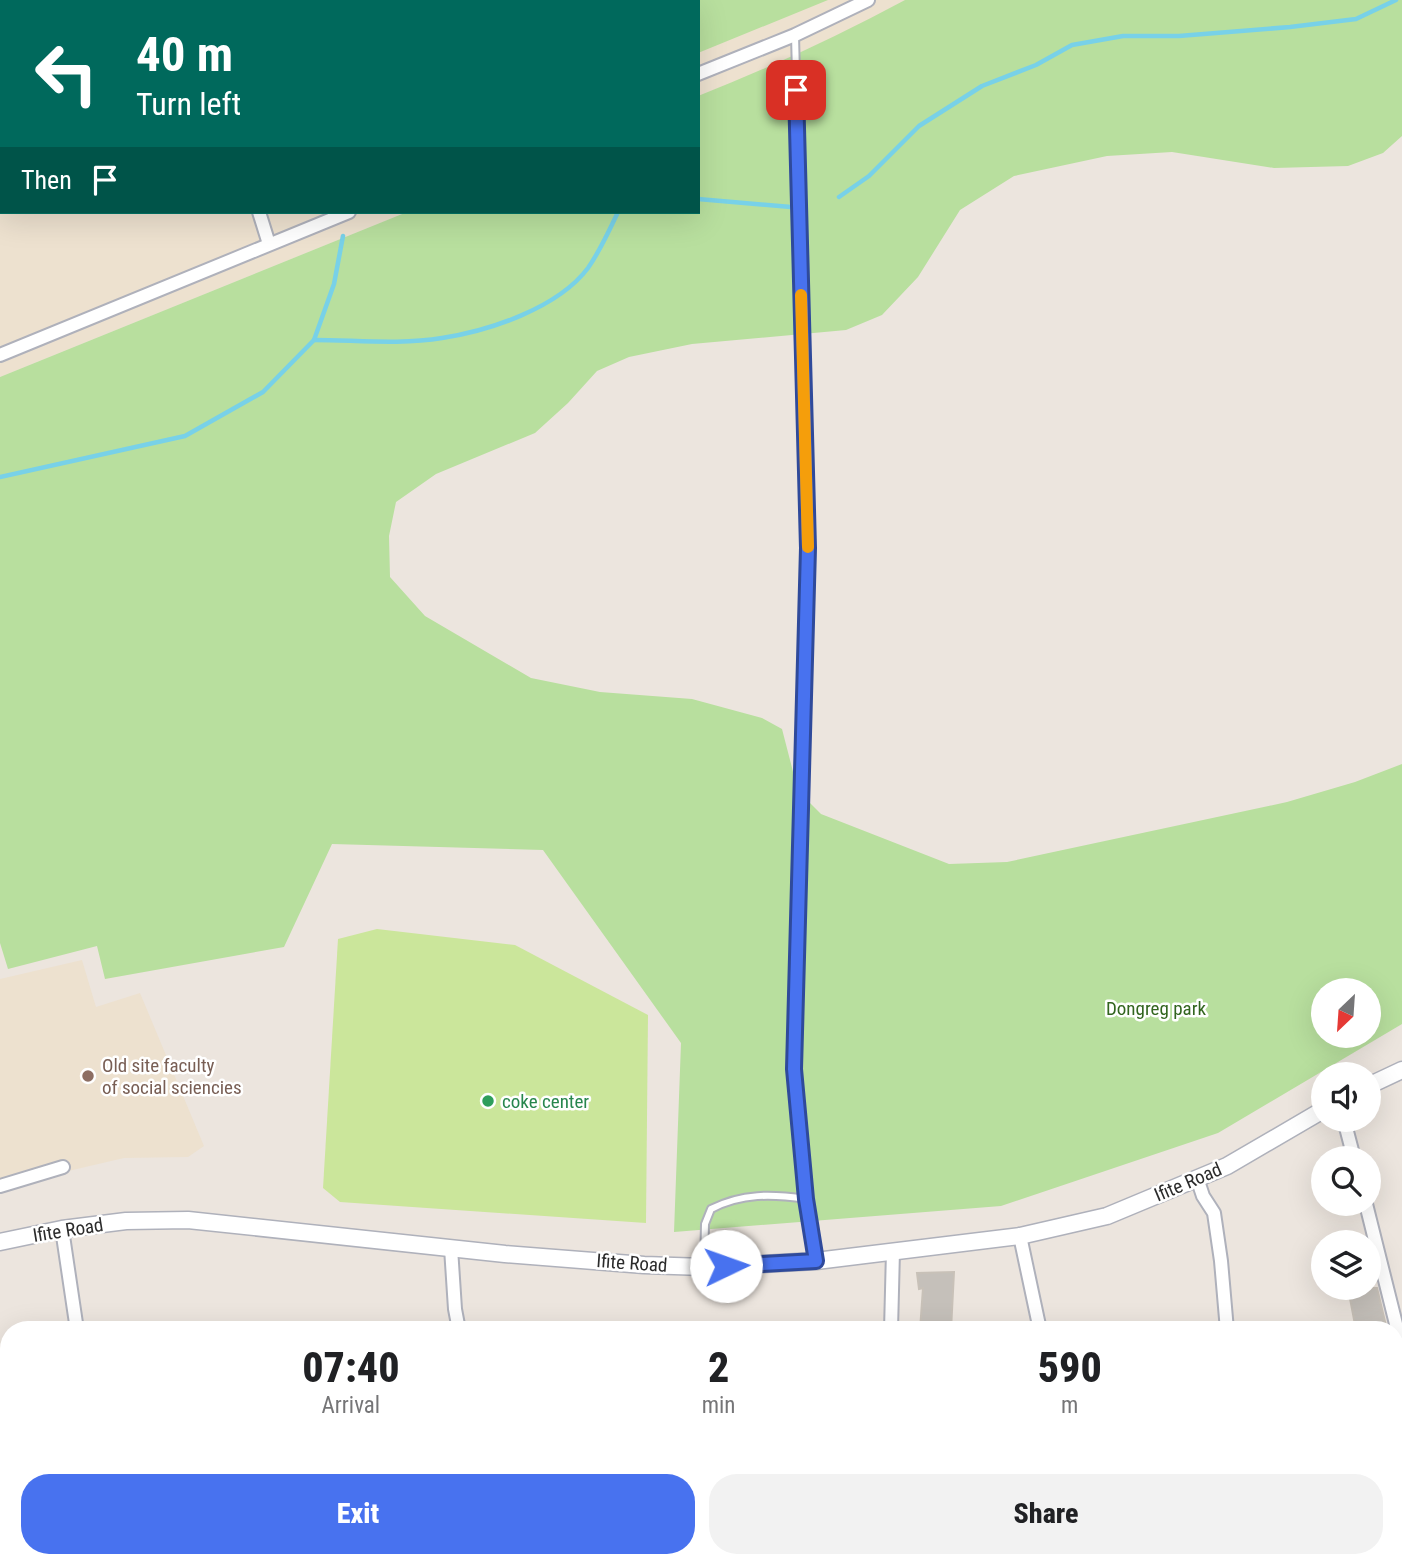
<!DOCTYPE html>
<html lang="en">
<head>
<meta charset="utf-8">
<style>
	:root { --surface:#fff; --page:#f2f2f2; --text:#202124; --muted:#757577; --accent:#4872ef }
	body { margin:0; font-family:"Roboto Condensed",sans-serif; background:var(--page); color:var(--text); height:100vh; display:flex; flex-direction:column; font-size:26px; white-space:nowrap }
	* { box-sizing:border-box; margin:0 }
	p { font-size:23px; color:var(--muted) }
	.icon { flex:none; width:38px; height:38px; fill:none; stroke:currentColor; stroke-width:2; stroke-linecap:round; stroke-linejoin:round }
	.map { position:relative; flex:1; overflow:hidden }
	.sheet { position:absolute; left:0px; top:1321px; width:1404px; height:247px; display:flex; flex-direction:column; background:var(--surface); border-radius:28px 28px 0 0; box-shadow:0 7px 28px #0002 }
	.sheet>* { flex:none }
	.top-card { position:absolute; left:0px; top:0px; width:700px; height:214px; box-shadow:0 7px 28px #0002; background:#00695c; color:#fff; overflow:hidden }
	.needle { width:46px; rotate:205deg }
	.controls { position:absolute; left:1311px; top:978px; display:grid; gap:14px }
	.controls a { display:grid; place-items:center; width:70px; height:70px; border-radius:50%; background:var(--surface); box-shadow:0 7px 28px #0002; font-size:35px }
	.pin { position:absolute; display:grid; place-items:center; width:60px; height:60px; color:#fff; margin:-30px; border-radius:14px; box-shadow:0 4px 10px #0006 }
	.me { position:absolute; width:77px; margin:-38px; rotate:87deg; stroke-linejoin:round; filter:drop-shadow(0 0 5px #0008) }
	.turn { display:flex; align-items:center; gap:24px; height:147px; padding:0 21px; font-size:32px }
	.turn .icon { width:91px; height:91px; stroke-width:2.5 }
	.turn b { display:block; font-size:49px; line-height:60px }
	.then { display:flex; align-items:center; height:66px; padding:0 21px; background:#0003; gap:14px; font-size:26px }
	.eta { display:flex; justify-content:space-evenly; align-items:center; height:119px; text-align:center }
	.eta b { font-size:42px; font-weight:800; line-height:49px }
	.primary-button { display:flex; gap:14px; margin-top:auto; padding:14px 21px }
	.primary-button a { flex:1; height:80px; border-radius:28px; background:var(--accent); color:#fff; font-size:28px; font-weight:800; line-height:80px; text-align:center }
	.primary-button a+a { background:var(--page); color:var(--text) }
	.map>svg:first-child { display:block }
	.education { fill:#ede1cf }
	.green { fill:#b8df9e; fill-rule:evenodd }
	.pitch { fill:#cbe69b }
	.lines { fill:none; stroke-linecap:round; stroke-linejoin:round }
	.stream { stroke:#78d1e8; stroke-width:4.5 }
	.building { fill:#c5c0ba; stroke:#c8c1b8; stroke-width:2 }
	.service-casing { stroke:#afb1bb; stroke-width:10 }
	.minor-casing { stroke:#afb1bb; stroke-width:16 }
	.tertiary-casing { stroke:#afb1bb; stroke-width:19 }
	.path { stroke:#c4c4c4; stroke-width:2.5; stroke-dasharray:5 3.5; stroke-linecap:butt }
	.service { stroke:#fff; stroke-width:6 }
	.minor { stroke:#fff; stroke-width:12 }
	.tertiary { stroke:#fff; stroke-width:16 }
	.route-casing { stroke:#2f4a9b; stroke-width:18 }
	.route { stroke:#4872ef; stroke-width:12 }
	.slow { stroke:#f59e0b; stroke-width:12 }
	.education-dot { fill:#8d6e63; stroke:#fff; stroke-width:2.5 }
	.leisure-dot { fill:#2e9e5b; stroke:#fff; stroke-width:2.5 }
	.labels { text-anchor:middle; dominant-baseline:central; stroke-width:5; stroke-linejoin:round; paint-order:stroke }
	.park-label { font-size:19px; fill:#32651f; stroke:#fff }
	.education-label { font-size:19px; fill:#785e54; stroke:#fff; text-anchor:start }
	.leisure-label { font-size:19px; fill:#27864d; stroke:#fff; text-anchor:start }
	.street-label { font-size:19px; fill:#2b2b2b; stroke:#fff }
</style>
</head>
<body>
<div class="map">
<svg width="1402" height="1567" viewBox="0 0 1402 1567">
	<rect width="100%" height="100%" fill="#ece5de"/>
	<!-- education -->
	<g class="education">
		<polygon points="0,0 905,0 860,25 751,75 698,96 698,2 2,2 2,212 407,212 0,377"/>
		<polygon points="82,960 96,1007 140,993 204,1146 188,1157 124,1158 0,1187 0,979"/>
	</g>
	<!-- green -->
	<g class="green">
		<polygon points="221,0 828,0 698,53 698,2"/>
		<path d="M905,0H1402V136L1383,153L1348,166L1274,168L1172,152L1107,156L1014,176L960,210L918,277L882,315L846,330L692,344L629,357L597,371L568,403L535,433L436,474L396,502L389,536L390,577L425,616L531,678L600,692L692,699L762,718L782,729L798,791L821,814L949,864L1007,862L1287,802L1355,782L1402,764V1024L1218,1133L1001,1206L674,1232L681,1043L543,850L332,844L284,947L105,979L97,946L8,969L0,943V377L407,212H698V96C769,68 838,36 905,0ZM1323,990H1368V1036H1323Z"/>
	</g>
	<!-- pitch -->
	<polygon class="pitch" points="377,929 515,945 648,1015 646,1223 340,1202 323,1188 338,939"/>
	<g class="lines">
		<!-- stream -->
		<g class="stream">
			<polyline points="392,2 393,0"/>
			<polyline points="839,197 869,176 919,126 982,86 1036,65 1072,45 1123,36 1179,36 1290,27 1356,19 1396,0"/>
			<polyline points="698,199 791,207"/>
			<path d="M314,340C355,340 400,345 442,338C489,331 558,308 588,268C600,251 609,231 618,212"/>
			<polyline points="0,477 185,436 263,392 314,340 334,284 343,236"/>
		</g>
	</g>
	<!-- building -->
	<g class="building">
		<polygon points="954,1272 951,1330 920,1330 923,1288 919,1289 917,1273"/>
		<polygon points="1348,1288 1377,1288 1387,1330 1356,1330"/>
	</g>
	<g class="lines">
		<defs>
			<g id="service">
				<polyline points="795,35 808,548 795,1069 806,1199 816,1260"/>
				<path d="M704,1265L705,1224L711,1209C742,1193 772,1194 806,1199"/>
			</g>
			<g id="minor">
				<polyline points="192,0 193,2"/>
				<polyline points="698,74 795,35 868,0"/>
				<polyline points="259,212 269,244"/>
				<polyline points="0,355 349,212"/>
				<polyline points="1344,1120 1354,1158"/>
				<polyline points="1197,1178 1203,1196 1214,1213 1221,1261 1227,1330"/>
				<polyline points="0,1186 63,1167"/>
				<polyline points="1366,1204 1402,1348 1395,1348"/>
				<polyline points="62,1229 77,1330"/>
				<polyline points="1020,1236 1040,1330"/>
				<polyline points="451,1248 455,1309 459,1330"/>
				<polyline points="891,1330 893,1251"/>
				<polyline points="0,1411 9,1409"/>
				<polyline points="493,1559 494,1567"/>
				<polyline points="912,1559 913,1567"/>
				<polyline points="1062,1559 1063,1567"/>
				<polyline points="589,1567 668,1559"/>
			</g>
			<g id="tertiary">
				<polyline points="1368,1086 1402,1070"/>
				<polyline points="0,1242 62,1229 126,1221 188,1220 505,1254 644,1265 704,1267 816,1261 1020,1236 1107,1216 1227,1166 1323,1110"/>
			</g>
		</defs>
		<!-- service casing -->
		<use href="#service" class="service-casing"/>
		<!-- minor casing -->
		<use href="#minor" class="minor-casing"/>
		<!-- tertiary casing -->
		<use href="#tertiary" class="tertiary-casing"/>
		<!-- path -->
		<g class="path">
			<polyline points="35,2 37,0"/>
			<polyline points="0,57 2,54"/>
		</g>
		<!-- service -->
		<use href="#service" class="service"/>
		<!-- minor -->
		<use href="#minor" class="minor"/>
		<!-- tertiary -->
		<use href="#tertiary" class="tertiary"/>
	</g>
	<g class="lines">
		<defs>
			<polyline id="route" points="726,1266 816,1261 806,1199 794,1069 808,548 796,90"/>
		</defs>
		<!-- route casing -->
		<use href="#route" class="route-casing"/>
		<!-- route -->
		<use href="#route" class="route"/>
		<!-- slow -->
		<polyline class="slow" points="801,295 808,547"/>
	</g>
	<!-- markers -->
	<circle class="education-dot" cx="88" cy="1076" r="7"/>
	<circle class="leisure-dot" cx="488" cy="1101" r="7"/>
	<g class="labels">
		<!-- park labels -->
		<g class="park-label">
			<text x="1156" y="1008">Dongreg park</text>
		</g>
		<!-- education labels -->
		<g class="education-label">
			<text x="102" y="1065">Old site faculty<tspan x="102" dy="22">of social sciencies</tspan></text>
		</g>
		<!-- leisure labels -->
		<g class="leisure-label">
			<text x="502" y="1101">coke center</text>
		</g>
		<!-- street labels -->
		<g class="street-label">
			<text transform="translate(1188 1182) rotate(-23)">Ifite Road</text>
			<text transform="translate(68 1230) rotate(-9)">Ifite Road</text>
			<text transform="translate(632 1263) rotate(4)">Ifite Road</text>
		</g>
	</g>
</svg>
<div class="controls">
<a><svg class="needle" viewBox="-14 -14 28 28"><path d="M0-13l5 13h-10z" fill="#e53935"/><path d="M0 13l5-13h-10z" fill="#757577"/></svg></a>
<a><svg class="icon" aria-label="sound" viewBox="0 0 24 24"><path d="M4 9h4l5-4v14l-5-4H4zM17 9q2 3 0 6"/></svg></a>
<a><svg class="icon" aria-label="search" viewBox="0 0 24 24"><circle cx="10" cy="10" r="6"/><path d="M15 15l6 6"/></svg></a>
<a><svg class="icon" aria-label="layers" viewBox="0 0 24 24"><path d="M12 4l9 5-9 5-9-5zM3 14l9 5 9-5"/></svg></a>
</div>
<div class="pin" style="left:796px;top:90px;background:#d93025"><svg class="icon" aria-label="arrive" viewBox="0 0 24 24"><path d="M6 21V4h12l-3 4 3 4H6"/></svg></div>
<svg class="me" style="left:726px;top:1266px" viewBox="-20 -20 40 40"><circle r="19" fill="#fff"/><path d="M0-13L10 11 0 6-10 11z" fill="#4872ef"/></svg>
<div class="top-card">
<div class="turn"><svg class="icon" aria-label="left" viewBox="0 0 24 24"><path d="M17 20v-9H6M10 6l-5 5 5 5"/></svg><div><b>40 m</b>Turn left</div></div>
<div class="then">Then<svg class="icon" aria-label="arrive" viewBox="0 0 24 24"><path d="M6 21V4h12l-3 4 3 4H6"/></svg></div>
</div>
<section class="sheet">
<div class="eta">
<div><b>07:40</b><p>Arrival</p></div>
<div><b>2</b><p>min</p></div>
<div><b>590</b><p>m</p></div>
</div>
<div class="primary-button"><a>Exit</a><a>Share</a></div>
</section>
</div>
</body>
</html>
